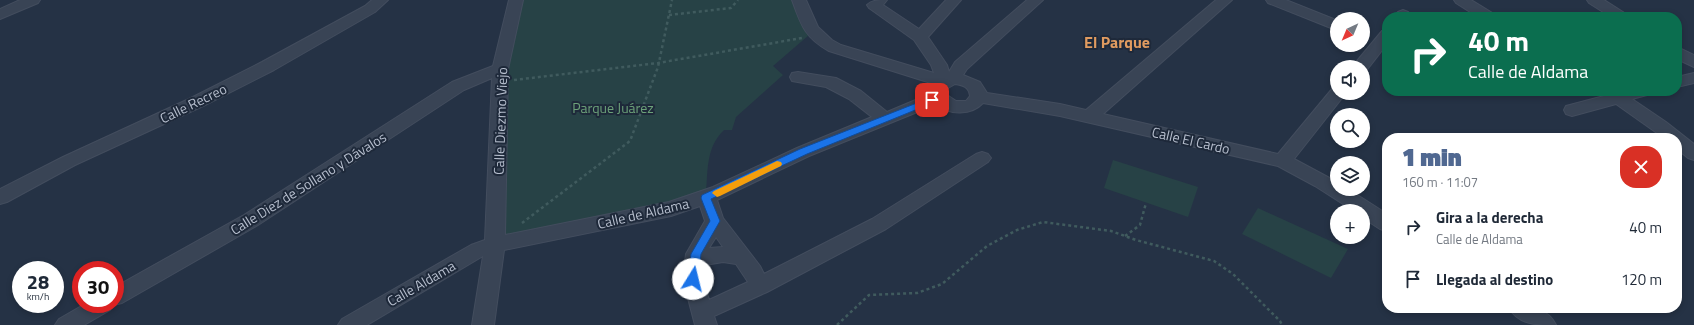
<!DOCTYPE html>
<html lang="es">
<head>
<meta charset="utf-8">
<style>
	:root { --surface:#fff; --page:#f2f2f3; --text:#1f2937; --muted:#747a83; --accent:#506891 }
	body { margin:0; font-family:"Titillium Web",sans-serif; background:var(--page); color:var(--text); height:100vh; display:flex; flex-direction:column; font-size:15px; white-space:nowrap }
	* { box-sizing:border-box; margin:0 }
	p { font-size:13px; color:var(--muted) }
	.icon { flex:none; width:22px; height:22px; fill:none; stroke:currentColor; stroke-width:2; stroke-linecap:round; stroke-linejoin:round }
	.map { position:relative; flex:1; overflow:hidden }
	.details { position:absolute; left:1382px; top:133px; width:300px; height:180px; display:flex; flex-direction:column; background:var(--surface); border-radius:16px; box-shadow:0 2px 6px #0003 }
	.details>* { flex:none }
	.guide { position:absolute; left:1382px; top:12px; width:300px; height:84px; border-radius:16px; box-shadow:0 2px 6px #0003; background:#0b6e4f; color:#fff; overflow:hidden }
	.needle { width:26px; rotate:224deg }
	.buttons { position:absolute; left:1330px; top:12px; display:grid; gap:8px }
	.buttons a { display:grid; place-items:center; width:40px; height:40px; border-radius:50%; background:var(--surface); box-shadow:0 2px 6px #0003; font-size:20px }
	.speed { position:absolute; left:12px; top:261px; display:flex; gap:8px; font-size:20px; font-weight:700; text-align:center }
	.speed>* { display:grid; place-content:center; width:52px; height:52px; border-radius:50%; background:var(--surface); box-shadow:0 2px 6px #0003; line-height:1 }
	.speed small { font-size:10px; font-weight:400 }
	.speed .limit { border:6px solid #d22; background:#fff; color:#111 }
	.pin { position:absolute; display:grid; place-items:center; width:34px; height:34px; color:#fff; margin:-17px; border-radius:8px; box-shadow:0 2px 6px #0006 }
	.me { position:absolute; width:44px; margin:-22px; rotate:9deg; stroke-linejoin:round; filter:drop-shadow(0 0 3px #0008) }
	.turn { display:flex; align-items:center; gap:14px; height:84px; padding:0 20px; font-size:18px }
	.turn .icon { width:52px; height:52px; stroke-width:2.5 }
	.turn b { display:block; font-size:28px; line-height:34px }
	.round { display:grid; place-items:center; flex:none; width:42px; height:42px; border-radius:16px; background:var(--page) }
	.head { display:flex; align-items:center; justify-content:space-between; height:68px; padding:0 20px }
	h1 { font-size:24px; font-weight:800; line-height:30px; color:var(--accent) }
	ul { padding:0; list-style:none }
	li { display:flex; align-items:center; gap:12px; height:52px; padding:0 20px }
	li div { flex:1 }
	li b { display:block; font-size:15px }
	li em { font-style:normal }
	.map>svg:first-child { display:block }
	.green { fill:#274246 }
	.lines { fill:none; stroke-linecap:round; stroke-linejoin:round }
	.minor-casing { stroke:#434d5e; stroke-width:2 }
	.path { stroke:#405b5e; stroke-width:2.5; stroke-dasharray:3 3; stroke-linecap:butt }
	.minor { fill:#394455; fill-rule:evenodd }
	.route { fill:#1a73e8; stroke:#114b97 }
	.slow { fill:#f59e0b }
	.labels { text-anchor:middle; dominant-baseline:central; stroke-width:4; stroke-linejoin:round; paint-order:stroke }
	.street-label { font-size:14px; fill:#b7bfce; stroke:#1e293a }
	.park-label { font-size:14px; fill:#6ca179; stroke:#1e293a }
	.quarter-label { font-size:16px; font-weight:bold; fill:#e09b60; stroke:#1e293a }
</style>
</head>
<body>
<div class="map">
<svg width="1694" height="325" viewBox="0 0 1694 325">
	<rect width="100%" height="100%" fill="#253245"/>
	<!-- green -->
	<g class="green">
		<path d="M521,0H797L809,35L773,66L783,75L736,117L732,130H724C706,147 708,170 706,193L692,198L505,237L506,72Z"/>
		<polygon points="1113,160 1198,187 1188,217 1104,188"/>
		<polygon points="1258,208 1348,249 1331,278 1242,234"/>
	</g>
	<g class="lines">
		<defs>
			<g id="minor">
				<polygon points="20,0 40,0 38,3 0,19 0,9"/>
				<polygon points="372,0 388,0 375,12 274,70 203,106 75,165 7,202 0,204 0,189 63,157 191,98 262,62 365,6"/>
				<path d="M509,0H523L508,69L505,235L669,202L713,187L797,148L872,117L849,99L826,87L792,81L790,77L792,73L798,72L836,78L861,91L887,112L930,94L929,91L934,84L829,51C805,38 801,25 792,0H806L818,27L832,40L841,45L934,73L931,65L914,40L869,8L867,5C872,0 879,0 887,0L883,5L919,29L946,0H961L928,37L947,65L949,72L955,62L1027,0H1043L967,69L963,75L980,82L987,93L1060,104L1086,110L1216,0H1232L1103,114L1278,154L1332,89L1337,88V93H1346L1294,159L1337,182V189H1348L1387,214V231L1380,229L1363,218V211H1354L1315,186L1278,166L1060,116L983,103C972,115 949,116 937,104L809,156L717,200L723,218L760,266L764,274L872,219L976,154L982,152L988,154L991,158L988,162L886,229L767,292L714,316L717,325H695L683,279L686,254L705,221L700,206L671,216L504,250L494,325H472L483,256L367,325H338L342,319L471,245L485,240L492,78L464,90L258,225L122,303L113,305L110,310L84,325H55L59,319L85,304H115V287L244,215L452,82L493,66ZM955,84C963,85 969,87 970,96L966,101H956L947,95L946,91L948,88ZM716,237L723,247L709,248ZM723,262L736,264L748,282L709,300L703,279L705,265Z"/>
				<polygon points="1266,0 1286,0 1336,20 1337,25 1331,28 1326,26 1268,3"/>
				<polygon points="1454,0 1471,0 1494,14 1497,17 1478,17 1456,3"/>
				<polygon points="1587,0 1604,0 1626,14 1629,17 1611,17 1589,3"/>
				<polygon points="1403,10 1408,12 1411,15 1409,17 1393,17 1398,12"/>
				<polygon points="1387,29 1387,44 1366,71 1363,71 1363,67 1352,67 1382,31"/>
				<polygon points="1677,47 1694,55 1694,67 1677,59"/>
				<polygon points="1694,73 1694,83 1677,87 1677,77"/>
				<polygon points="1601,91 1649,91 1647,95 1632,99 1666,122 1694,144 1694,160 1688,158 1677,149 1677,138 1664,138 1616,104 1572,116 1566,114 1564,110 1566,106 1604,96"/>
				<path d="M1509,308C1527,308 1546,305 1556,325C1537,325 1519,325 1509,308Z"/>
			</g>
		</defs>
		<!-- minor casing -->
		<use href="#minor" class="minor-casing"/>
		<!-- path -->
		<g class="path">
			<polyline points="669,15 731,8 738,0"/>
			<polyline points="514,80 658,63 802,38"/>
			<polyline points="522,223 630,141 658,67 672,0"/>
			<polyline points="1125,236 1140,225 1146,203"/>
			<polyline points="837,325 869,295 917,293 942,284 987,246 1017,230 1043,222 1111,231 1136,240 1214,261 1233,274 1280,321 1282,325"/>
		</g>
		<!-- minor -->
		<use href="#minor" class="minor"/>
	</g>
	<!-- route -->
	<polygon class="route" points="932,97 936,100 935,102 807,154 711,199 720,221 701,254 698,279 696,282 689,282 687,279 691,254 710,221 701,198 702,195 800,149"/>
	<!-- slow -->
	<polygon class="slow" points="777,161 781,162 782,164 781,166 720,196 717,197 712,193 714,191"/>
	<g class="labels">
		<!-- street labels -->
		<g class="street-label">
			<text transform="translate(193 103) rotate(-26)">Calle Recreo</text>
			<text transform="translate(500 121) rotate(-88)">Calle Diezmo Viejo</text>
			<text transform="translate(1191 140) rotate(13)">Calle El Cardo</text>
			<text transform="translate(308 183) rotate(-32)">Calle Diez de Sollano y Dávalos</text>
			<text transform="translate(643 213) rotate(-13)">Calle de Aldama</text>
			<text transform="translate(421 283) rotate(-30)">Calle Aldama</text>
		</g>
		<!-- park labels -->
		<g class="park-label">
			<text x="613" y="107">Parque Juárez</text>
		</g>
		<!-- quarter labels -->
		<g class="quarter-label">
			<text x="1117" y="42">El Parque</text>
		</g>
	</g>
</svg>
<div class="buttons">
<a><svg class="needle" viewBox="-14 -14 28 28"><path d="M0-13l5 13h-10z" fill="#e53935"/><path d="M0 13l5-13h-10z" fill="#747a83"/></svg></a>
<a><svg class="icon" aria-label="sound" viewBox="0 0 24 24"><path d="M4 9h4l5-4v14l-5-4H4zM17 9q2 3 0 6"/></svg></a>
<a><svg class="icon" aria-label="search" viewBox="0 0 24 24"><circle cx="10" cy="10" r="6"/><path d="M15 15l6 6"/></svg></a>
<a><svg class="icon" aria-label="layers" viewBox="0 0 24 24"><path d="M12 4l9 5-9 5-9-5zM3 14l9 5 9-5"/></svg></a>
<a>+</a>
</div>
<div class="speed"><div>28<small>km/h</small></div><div class="limit">30</div></div>
<div class="pin" style="left:932px;top:100px;background:#d93025"><svg class="icon" aria-label="arrive" viewBox="0 0 24 24"><path d="M6 21V4h12l-3 4 3 4H6"/></svg></div>
<svg class="me" style="left:693px;top:279px" viewBox="-20 -20 40 40"><circle r="19" fill="#fff"/><path d="M0-13L10 11 0 6-10 11z" fill="#1a73e8"/></svg>
<div class="guide">
<div class="turn"><svg class="icon" aria-label="right" viewBox="0 0 24 24"><path d="M7 20v-9h11M14 6l5 5-5 5"/></svg><div><b>40 m</b>Calle de Aldama</div></div>
</div>
<section class="details">
<div class="head"><div><h1>1 min</h1><p>160 m · 11:07</p></div><a class="round" style="background:#d93025;color:#fff"><svg class="icon" aria-label="close" viewBox="0 0 24 24"><path d="M6 6l12 12M18 6L6 18"/></svg></a></div>
<ul>
<li><svg class="icon" aria-label="right" viewBox="0 0 24 24"><path d="M7 20v-9h11M14 6l5 5-5 5"/></svg><div><b>Gira a la derecha</b><p>Calle de Aldama</p></div><em>40 m</em></li>
<li><svg class="icon" aria-label="arrive" viewBox="0 0 24 24"><path d="M6 21V4h12l-3 4 3 4H6"/></svg><div><b>Llegada al destino</b></div><em>120 m</em></li>
</ul>
</section>
</div>
</body>
</html>
